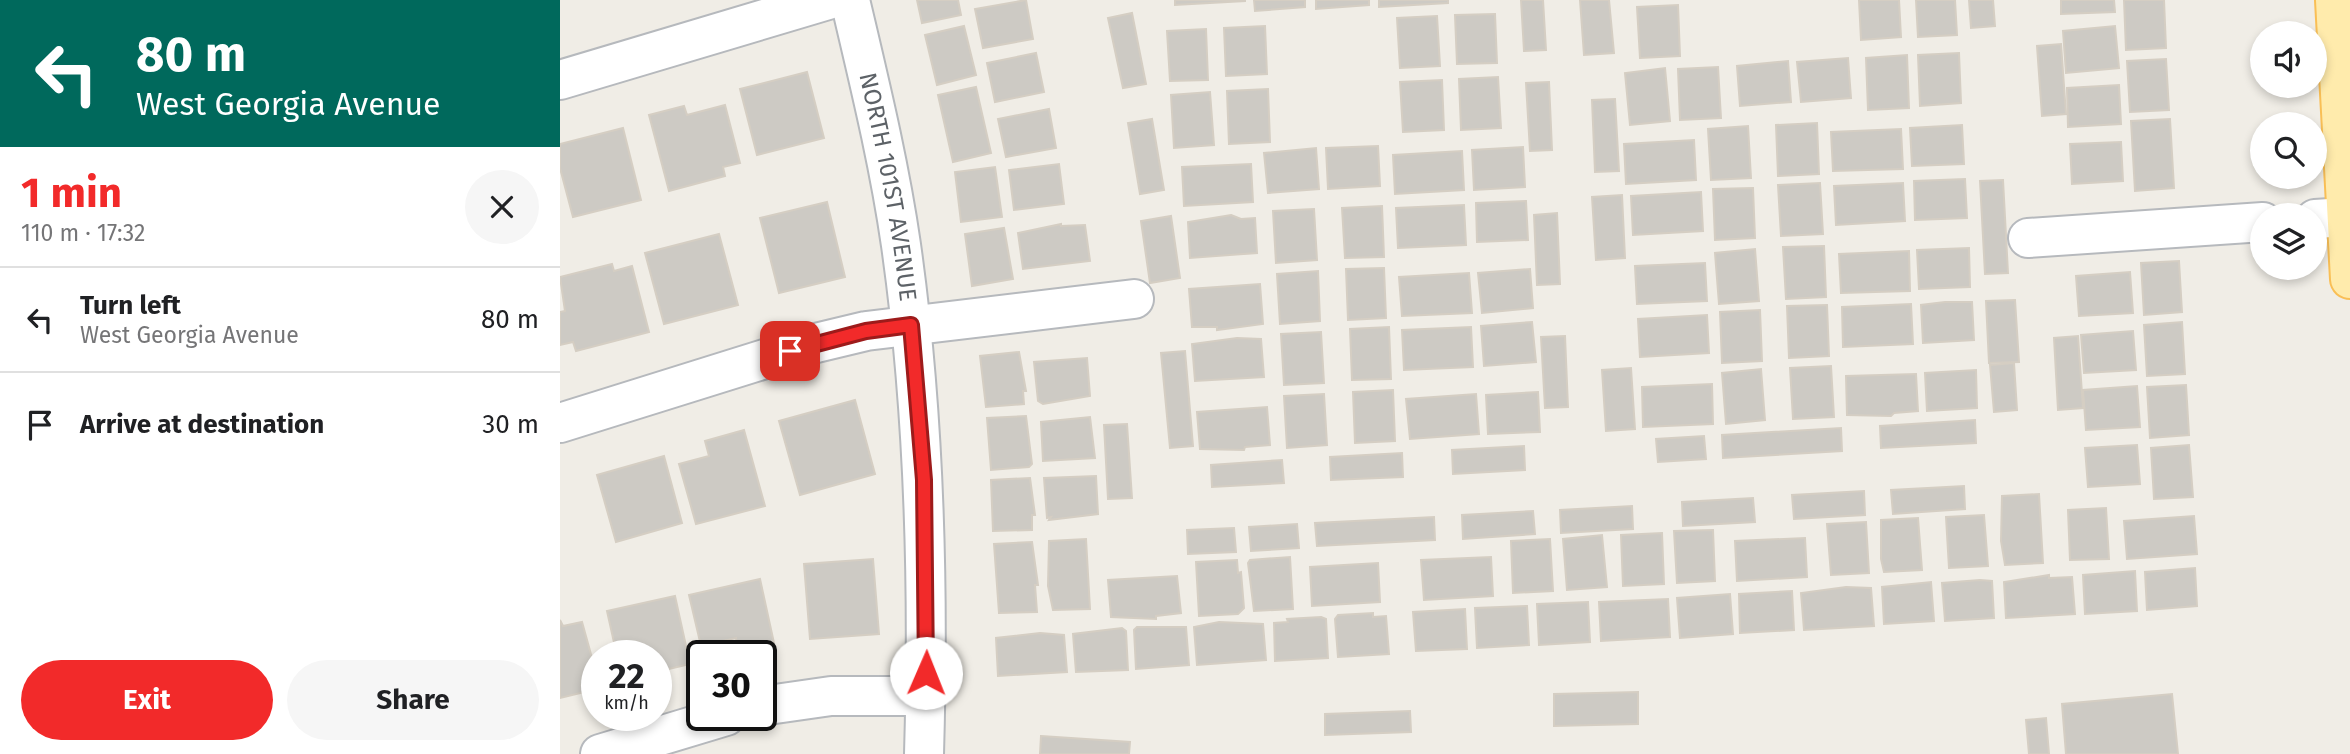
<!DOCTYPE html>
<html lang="en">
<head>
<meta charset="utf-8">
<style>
	:root { --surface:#fff; --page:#f6f6f6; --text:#202124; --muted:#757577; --line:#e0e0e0; --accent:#f22a2a }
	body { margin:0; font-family:"Fira Sans",sans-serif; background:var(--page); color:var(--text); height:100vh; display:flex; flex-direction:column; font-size:26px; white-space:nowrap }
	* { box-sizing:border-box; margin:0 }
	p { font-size:23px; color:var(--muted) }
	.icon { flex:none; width:38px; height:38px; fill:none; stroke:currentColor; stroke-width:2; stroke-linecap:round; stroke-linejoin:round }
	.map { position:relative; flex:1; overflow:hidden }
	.drawer { display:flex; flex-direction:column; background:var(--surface); width:560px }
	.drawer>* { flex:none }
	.hud { background:#00695c; color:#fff; overflow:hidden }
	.buttons { position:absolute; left:1690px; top:21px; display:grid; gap:14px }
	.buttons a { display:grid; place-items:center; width:77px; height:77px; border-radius:50%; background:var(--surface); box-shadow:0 4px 10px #0003; font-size:35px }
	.speed { position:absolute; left:21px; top:640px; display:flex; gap:14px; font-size:35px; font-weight:700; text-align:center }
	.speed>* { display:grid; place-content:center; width:91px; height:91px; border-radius:50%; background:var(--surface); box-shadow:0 4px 10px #0003; line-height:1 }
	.speed small { font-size:18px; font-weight:400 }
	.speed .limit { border:4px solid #111; border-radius:10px; background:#fff; color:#111 }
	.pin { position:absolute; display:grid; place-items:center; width:60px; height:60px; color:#fff; margin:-30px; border-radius:14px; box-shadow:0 4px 10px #0006 }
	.me { position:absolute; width:77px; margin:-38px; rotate:1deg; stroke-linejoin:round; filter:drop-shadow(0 0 5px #0008) }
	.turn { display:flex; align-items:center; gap:24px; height:147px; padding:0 21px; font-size:32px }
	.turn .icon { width:91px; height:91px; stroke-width:2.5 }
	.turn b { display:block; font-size:49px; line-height:60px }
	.round { display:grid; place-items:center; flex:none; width:74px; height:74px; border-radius:37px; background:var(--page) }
	.summary { display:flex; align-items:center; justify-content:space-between; height:119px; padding:0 21px }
	h1 { font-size:42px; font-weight:700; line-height:52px; color:var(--accent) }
	.cta { display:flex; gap:14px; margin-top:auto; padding:14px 21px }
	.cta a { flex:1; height:80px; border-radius:42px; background:var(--accent); color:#fff; font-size:28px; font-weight:700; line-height:80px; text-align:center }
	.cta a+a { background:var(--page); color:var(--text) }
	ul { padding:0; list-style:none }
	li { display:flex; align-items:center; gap:21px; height:105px; padding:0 21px; border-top:2px solid var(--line) }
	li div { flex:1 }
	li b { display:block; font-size:26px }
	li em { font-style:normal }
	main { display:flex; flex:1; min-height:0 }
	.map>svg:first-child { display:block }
	.building { fill:#cdcac4; stroke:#d5cec3; stroke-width:2 }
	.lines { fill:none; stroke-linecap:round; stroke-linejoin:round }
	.minor-casing { stroke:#b6b9bd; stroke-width:42 }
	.major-casing { stroke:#f9bf56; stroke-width:42 }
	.minor { stroke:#fff; stroke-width:38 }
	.major { stroke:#ffebac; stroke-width:38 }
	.route-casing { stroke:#9d1b1b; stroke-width:18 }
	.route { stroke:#f22a2a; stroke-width:12 }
	.labels { text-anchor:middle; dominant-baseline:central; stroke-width:7; stroke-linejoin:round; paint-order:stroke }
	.street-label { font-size:24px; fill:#5d6267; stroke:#fff }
</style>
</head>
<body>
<main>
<section class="drawer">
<div class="hud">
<div class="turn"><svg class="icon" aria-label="left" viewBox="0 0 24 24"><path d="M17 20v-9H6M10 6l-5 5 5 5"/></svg><div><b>80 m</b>West Georgia Avenue</div></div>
</div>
<div class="summary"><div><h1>1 min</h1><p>110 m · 17:32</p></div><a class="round"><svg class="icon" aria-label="close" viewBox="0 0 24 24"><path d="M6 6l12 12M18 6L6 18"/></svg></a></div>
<ul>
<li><svg class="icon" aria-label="left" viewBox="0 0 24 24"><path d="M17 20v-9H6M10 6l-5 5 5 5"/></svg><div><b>Turn left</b><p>West Georgia Avenue</p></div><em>80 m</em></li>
<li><svg class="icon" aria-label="arrive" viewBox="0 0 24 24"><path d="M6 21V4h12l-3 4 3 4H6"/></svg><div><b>Arrive at destination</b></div><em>30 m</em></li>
</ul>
<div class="cta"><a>Exit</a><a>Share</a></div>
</section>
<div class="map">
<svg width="1790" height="754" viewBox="0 0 1790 754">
	<rect width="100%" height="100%" fill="#f0ede6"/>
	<!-- building -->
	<g class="building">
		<polygon points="357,0 398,0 401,15 362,23"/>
		<polygon points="466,0 473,39 423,48 415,9"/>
		<polygon points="615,0 685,0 685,1 615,5"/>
		<polygon points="694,0 745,0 745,7 695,11"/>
		<polygon points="756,0 809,0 809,5 756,9"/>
		<polygon points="819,0 888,0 888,3 819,7"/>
		<polygon points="961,0 983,0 986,50 964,51"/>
		<polygon points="1020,0 1049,0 1054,53 1024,55"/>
		<polygon points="1299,0 1339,0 1341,37 1301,40"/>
		<polygon points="1356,0 1395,0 1397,35 1358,37"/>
		<polygon points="1409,0 1433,0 1435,26 1411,28"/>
		<polygon points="1501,0 1554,0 1555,12 1501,14"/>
		<polygon points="1564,0 1604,0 1606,48 1566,50"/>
		<polygon points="1118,5 1120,56 1080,58 1077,7"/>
		<polygon points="572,13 586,84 563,88 548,18"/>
		<polygon points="935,14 937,63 897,64 895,15"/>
		<polygon points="877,16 880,66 840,68 837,18"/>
		<polygon points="404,26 416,75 377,85 365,35"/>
		<polygon points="705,26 707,74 666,76 664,28"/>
		<polygon points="1555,26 1559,68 1506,73 1503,31"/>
		<polygon points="646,29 648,80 610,81 607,31"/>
		<polygon points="1501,44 1506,114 1482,116 1477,46"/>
		<polygon points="476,53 484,92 435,102 427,63"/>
		<polygon points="1399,53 1401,103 1360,106 1358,55"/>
		<polygon points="1347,55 1349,108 1308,110 1306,58"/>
		<polygon points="1288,58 1291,98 1241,102 1237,62"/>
		<polygon points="1606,59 1609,110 1570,112 1567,61"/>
		<polygon points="1228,61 1231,102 1180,106 1177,66"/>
		<polygon points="1158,67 1161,118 1120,120 1118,69"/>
		<polygon points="1105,68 1110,121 1070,125 1065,73"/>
		<polygon points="247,72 264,138 197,155 180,89"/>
		<polygon points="938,77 941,128 901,130 899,79"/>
		<polygon points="882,80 884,130 843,132 840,82"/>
		<polygon points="989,82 992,150 970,151 966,83"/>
		<polygon points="1559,85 1561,124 1508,127 1507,88"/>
		<polygon points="416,87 431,153 393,162 378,95"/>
		<polygon points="708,89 710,142 669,144 667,91"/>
		<polygon points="650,92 654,145 614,148 611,95"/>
		<polygon points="1055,99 1059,171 1035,172 1032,100"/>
		<polygon points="165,105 180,163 163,167 165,176 109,191 89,115 124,106 127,115"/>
		<polygon points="489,109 496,148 446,157 438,119"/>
		<polygon points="592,119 604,190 580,194 568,123"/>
		<polygon points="1610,119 1614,188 1575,191 1571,121"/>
		<polygon points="1257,123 1259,174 1218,176 1216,125"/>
		<polygon points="1402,125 1404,164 1352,166 1350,128"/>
		<polygon points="1188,126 1191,178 1151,180 1148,129"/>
		<polygon points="63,128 81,200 13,217 0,168 0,144"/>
		<polygon points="1341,129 1343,169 1273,171 1271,132"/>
		<polygon points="1134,140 1136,180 1066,184 1064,144"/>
		<polygon points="1561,142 1563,181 1512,184 1510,144"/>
		<polygon points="818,146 820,186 768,189 766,148"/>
		<polygon points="963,147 965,187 914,190 912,150"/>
		<polygon points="756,148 759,189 708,193 704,153"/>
		<polygon points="902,151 904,190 835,194 833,155"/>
		<polygon points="499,164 504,204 454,210 449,170"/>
		<polygon points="691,164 693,202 624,206 622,167"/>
		<polygon points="435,167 442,217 401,222 395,172"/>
		<polygon points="1405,179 1407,218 1355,220 1354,181"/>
		<polygon points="1443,180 1448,273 1425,274 1420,181"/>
		<polygon points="1260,183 1263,234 1221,236 1218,185"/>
		<polygon points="1343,183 1345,221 1276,225 1274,186"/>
		<polygon points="1193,188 1195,238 1155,240 1153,189"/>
		<polygon points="1141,192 1143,231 1073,235 1071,196"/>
		<polygon points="1062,195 1065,258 1036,260 1032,197"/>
		<polygon points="966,201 968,240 917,242 916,203"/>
		<polygon points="267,202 285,277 219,293 200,218"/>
		<polygon points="904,205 906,245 838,248 836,208"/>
		<polygon points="822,206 824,257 785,258 782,208"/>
		<polygon points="754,209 757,260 716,263 713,211"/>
		<polygon points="997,213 1000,284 977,285 974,215"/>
		<polygon points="671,215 681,219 695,218 697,253 630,258 628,222"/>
		<polygon points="611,216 620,278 590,283 581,221"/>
		<polygon points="501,224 501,226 525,225 530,261 463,269 458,233"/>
		<polygon points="444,228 453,279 412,286 405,234"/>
		<polygon points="159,234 178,305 104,324 85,253"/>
		<polygon points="1264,246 1266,297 1226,299 1223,247"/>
		<polygon points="1409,248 1410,287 1359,289 1357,250"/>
		<polygon points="1195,249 1199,301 1159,304 1155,253"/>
		<polygon points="1349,251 1350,291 1281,293 1279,254"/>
		<polygon points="1619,261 1622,312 1584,315 1581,263"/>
		<polygon points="1145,263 1147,301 1077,304 1075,266"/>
		<polygon points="52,264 54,271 72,266 89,332 16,351 13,342 0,345 0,312 5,311 0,277"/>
		<polygon points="824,268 826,318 788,320 786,269"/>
		<polygon points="970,269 973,308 922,313 918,273"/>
		<polygon points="758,271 760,321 720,324 717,274"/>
		<polygon points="1570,272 1573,313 1519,316 1516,276"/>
		<polygon points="909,273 912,313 842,316 839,277"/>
		<polygon points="700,284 703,324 657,330 657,327 632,327 629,289"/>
		<polygon points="1455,300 1459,362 1429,363 1426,301"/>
		<polygon points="1385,302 1412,302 1414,340 1363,343 1361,305"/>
		<polygon points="1351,304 1353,344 1283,347 1282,307"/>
		<polygon points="1267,305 1269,356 1229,358 1227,306"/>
		<polygon points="1200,310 1202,361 1162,363 1160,312"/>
		<polygon points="1147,315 1149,353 1080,357 1078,319"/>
		<polygon points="972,322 976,362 924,366 921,326"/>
		<polygon points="1622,322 1625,374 1587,376 1584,325"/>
		<polygon points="829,327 831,379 792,380 790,329"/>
		<polygon points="911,327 913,367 844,370 842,330"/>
		<polygon points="1573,331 1576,370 1524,373 1521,335"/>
		<polygon points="761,332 764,383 724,385 721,334"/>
		<polygon points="1005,336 1008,407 985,408 981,337"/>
		<polygon points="1518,336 1523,408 1498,410 1494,338"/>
		<polygon points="677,338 701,339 704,377 635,381 632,344"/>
		<polygon points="625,351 633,446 610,448 601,353"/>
		<polygon points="459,352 466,391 463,391 464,404 426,407 420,356"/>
		<polygon points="527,358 530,396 483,404 478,401 474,362"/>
		<polygon points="1454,363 1457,410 1434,412 1430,365"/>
		<polygon points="1271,366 1274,417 1233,419 1230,368"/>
		<polygon points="1071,368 1075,429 1046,431 1042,370"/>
		<polygon points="1201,369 1205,420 1166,424 1162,373"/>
		<polygon points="1416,370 1417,408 1367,411 1365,373"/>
		<polygon points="1356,374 1358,411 1334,413 1331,416 1287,415 1286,376"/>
		<polygon points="1152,384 1153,424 1083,427 1082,387"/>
		<polygon points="1626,385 1629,435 1590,438 1587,387"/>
		<polygon points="1577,386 1580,427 1526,430 1523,390"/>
		<polygon points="833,390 835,441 795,443 793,392"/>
		<polygon points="978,392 980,432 928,434 926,395"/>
		<polygon points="764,394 767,445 727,448 724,396"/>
		<polygon points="916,394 919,434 850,439 846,399"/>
		<polygon points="295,400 315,474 240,495 219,421"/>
		<polygon points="707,407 710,445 685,447 684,450 640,449 637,412"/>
		<polygon points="466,416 472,464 469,467 431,470 427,418"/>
		<polygon points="530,417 535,458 483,461 481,422"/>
		<polygon points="1415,420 1416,443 1321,448 1320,426"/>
		<polygon points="567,424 572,498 548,499 544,425"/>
		<polygon points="1281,428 1282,451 1163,458 1162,435"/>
		<polygon points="184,430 205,506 136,524 119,464 149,456 145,441"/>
		<polygon points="1144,436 1146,459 1098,462 1096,439"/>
		<polygon points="1577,445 1580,484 1528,487 1525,448"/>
		<polygon points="1629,445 1633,497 1594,499 1591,448"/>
		<polygon points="964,446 965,470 893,474 892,450"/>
		<polygon points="842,453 843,477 771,480 770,457"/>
		<polygon points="104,456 122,523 56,542 37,475"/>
		<polygon points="722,460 724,483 652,487 651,465"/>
		<polygon points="536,476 538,514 489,520 491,517 487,518 484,478"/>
		<polygon points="470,478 475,515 472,515 472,530 433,531 431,480"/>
		<polygon points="1404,486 1405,509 1333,514 1331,490"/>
		<polygon points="1304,491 1305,515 1234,519 1232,495"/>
		<polygon points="1479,494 1483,563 1445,565 1441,541 1442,496"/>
		<polygon points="1193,498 1195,522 1123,526 1122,502"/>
		<polygon points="1072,506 1073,529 1001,533 1000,510"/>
		<polygon points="1546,508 1549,559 1510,560 1508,510"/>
		<polygon points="973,511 975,534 903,539 902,515"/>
		<polygon points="1424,515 1428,566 1389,568 1386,517"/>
		<polygon points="1634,516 1637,554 1567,559 1564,521"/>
		<polygon points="874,517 875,540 757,546 755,523"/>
		<polygon points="1358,518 1362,570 1324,572 1321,559 1321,520"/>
		<polygon points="1306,522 1309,573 1271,575 1267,524"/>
		<polygon points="737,524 739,548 691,551 689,527"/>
		<polygon points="674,528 676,552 628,554 627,530"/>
		<polygon points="1153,530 1155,581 1117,583 1114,531"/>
		<polygon points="1102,533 1104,584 1063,586 1061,535"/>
		<polygon points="1042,535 1047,587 1007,590 1003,539"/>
		<polygon points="1245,538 1247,577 1177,581 1175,541"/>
		<polygon points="526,539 530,609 493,610 488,586 489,541"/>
		<polygon points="990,539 993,591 953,593 951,541"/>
		<polygon points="472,542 478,585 475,585 477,612 439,613 434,544"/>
		<polygon points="730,557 733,609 694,611 688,563 690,560"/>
		<polygon points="931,557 933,596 864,600 861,560"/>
		<polygon points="313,559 319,634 250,639 244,564"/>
		<polygon points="677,560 678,573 681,572 684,608 678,614 639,616 636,562"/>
		<polygon points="818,563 820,602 752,606 750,567"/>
		<polygon points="1635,568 1637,606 1587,610 1585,572"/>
		<polygon points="1575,571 1577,611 1525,614 1523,575"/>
		<polygon points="1489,575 1489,578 1512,577 1515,614 1446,618 1444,582"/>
		<polygon points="617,576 621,613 596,616 596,619 551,617 548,580"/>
		<polygon points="200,579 214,643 178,651 176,638 141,646 129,595"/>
		<polygon points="1420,580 1432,581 1434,618 1385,621 1382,583"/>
		<polygon points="1371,582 1374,621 1324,624 1322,587"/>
		<polygon points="1286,587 1311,588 1314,626 1244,630 1241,593"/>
		<polygon points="1232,591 1234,630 1180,633 1179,594"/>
		<polygon points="1170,594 1173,634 1120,638 1117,598"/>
		<polygon points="115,596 130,664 96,672 96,656 57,656 47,611"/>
		<polygon points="1108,599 1110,637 1041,641 1039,602"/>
		<polygon points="1028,602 1030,642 979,645 977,604"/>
		<polygon points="967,606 969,645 917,648 915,608"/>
		<polygon points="905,609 907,649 856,651 853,612"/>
		<polygon points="813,613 813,617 826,616 829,654 778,657 775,619 778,615"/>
		<polygon points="761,617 766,619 768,658 715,661 714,623 728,622 727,619"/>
		<polygon points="0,620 3,626 22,622 37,676 37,689 0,698"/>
		<polygon points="659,622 703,624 706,660 637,665 634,627"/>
		<polygon points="577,627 626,627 629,665 576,669 574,630"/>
		<polygon points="562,628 566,631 568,670 516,672 513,634"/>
		<polygon points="480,633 504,635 507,672 438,676 436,638"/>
		<polygon points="1078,692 1078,724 994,726 994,694"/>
		<polygon points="1612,694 1618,754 1506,754 1502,704"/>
		<polygon points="850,711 851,732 765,735 765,714"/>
		<polygon points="1486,718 1489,754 1469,754 1466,720"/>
		<polygon points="481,736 570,742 569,754 480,754"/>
	</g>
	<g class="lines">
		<defs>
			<g id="minor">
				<path id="s1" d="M290,0C309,81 329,162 341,245C365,414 369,584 364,754"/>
				<polyline points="0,80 268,0"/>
				<polyline points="1755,219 1786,217"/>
				<polyline points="1468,238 1703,222"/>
				<polyline points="0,423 256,343 306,331 574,299"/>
				<polyline points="201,706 271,696 366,696"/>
				<polyline points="40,754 166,716"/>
			</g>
			<polyline id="major" points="1775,0 1790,279"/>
		</defs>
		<!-- minor casing -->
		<use href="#minor" class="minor-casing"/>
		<!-- major casing -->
		<use href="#major" class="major-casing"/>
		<!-- minor -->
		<use href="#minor" class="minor"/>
		<!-- major -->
		<use href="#major" class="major"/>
	</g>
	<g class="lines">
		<defs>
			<polyline id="route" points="230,351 306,331 351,325 364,480 366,673"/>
		</defs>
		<!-- route casing -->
		<use href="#route" class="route-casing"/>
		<!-- route -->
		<use href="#route" class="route"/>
	</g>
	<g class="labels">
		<!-- street labels -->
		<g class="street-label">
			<text stroke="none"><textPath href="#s1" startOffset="191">NORTH 101ST AVENUE</textPath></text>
		</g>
	</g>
</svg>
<div class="buttons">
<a><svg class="icon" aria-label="sound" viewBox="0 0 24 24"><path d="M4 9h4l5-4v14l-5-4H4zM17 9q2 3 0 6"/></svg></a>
<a><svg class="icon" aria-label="search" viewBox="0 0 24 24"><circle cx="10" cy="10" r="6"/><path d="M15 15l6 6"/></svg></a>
<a><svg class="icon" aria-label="layers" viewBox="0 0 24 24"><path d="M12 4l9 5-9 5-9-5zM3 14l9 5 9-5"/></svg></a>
</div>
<div class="speed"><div>22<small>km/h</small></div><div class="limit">30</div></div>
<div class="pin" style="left:230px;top:351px;background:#d93025"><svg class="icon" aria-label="arrive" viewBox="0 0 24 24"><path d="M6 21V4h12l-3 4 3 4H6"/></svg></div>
<svg class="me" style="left:366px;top:673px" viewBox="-20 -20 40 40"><circle r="19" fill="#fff"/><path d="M0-13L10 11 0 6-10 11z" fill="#f22a2a"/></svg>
</div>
</main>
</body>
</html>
